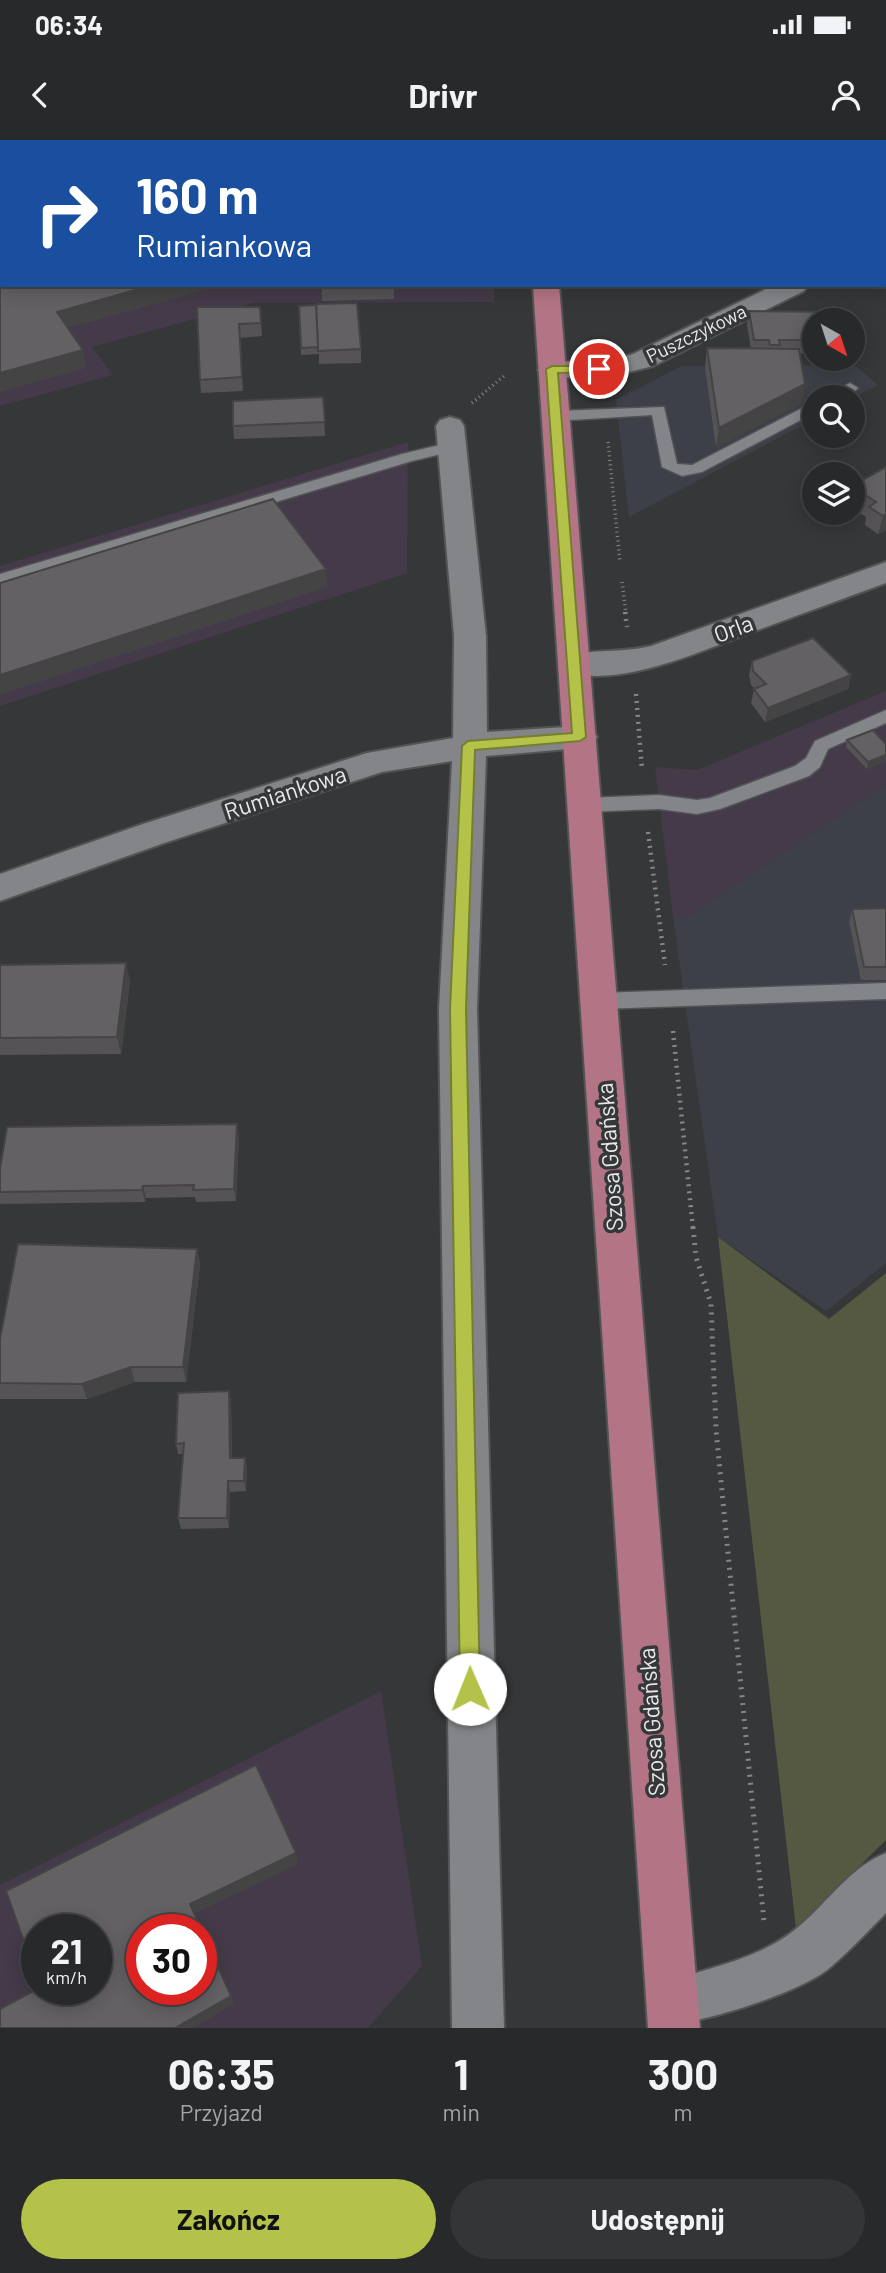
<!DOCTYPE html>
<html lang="pl">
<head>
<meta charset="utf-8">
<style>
	:root { --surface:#28292b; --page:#343537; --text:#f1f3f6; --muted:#a5a6a9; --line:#444547; --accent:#b5c249 }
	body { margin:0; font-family:Barlow,sans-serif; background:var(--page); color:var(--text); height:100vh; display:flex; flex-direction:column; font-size:26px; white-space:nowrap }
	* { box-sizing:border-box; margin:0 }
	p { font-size:23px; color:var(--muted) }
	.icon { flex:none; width:38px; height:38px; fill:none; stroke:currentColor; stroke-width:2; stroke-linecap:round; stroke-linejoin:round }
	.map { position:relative; height:1888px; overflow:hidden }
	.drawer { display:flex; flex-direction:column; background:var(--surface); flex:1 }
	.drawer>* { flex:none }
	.guide { position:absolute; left:0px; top:0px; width:887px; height:147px; box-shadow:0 4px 18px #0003,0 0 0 2px var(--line); background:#1a4fa0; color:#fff; overflow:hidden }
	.needle { width:46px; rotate:141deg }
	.fabs { position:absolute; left:802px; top:168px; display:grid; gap:14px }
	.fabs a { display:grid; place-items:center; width:63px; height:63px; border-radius:50%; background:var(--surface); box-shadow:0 4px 18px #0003,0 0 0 2px var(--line); font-size:35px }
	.speed { position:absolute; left:21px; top:1774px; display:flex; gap:14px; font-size:35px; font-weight:700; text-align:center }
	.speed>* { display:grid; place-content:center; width:91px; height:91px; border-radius:50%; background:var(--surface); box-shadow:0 4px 18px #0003,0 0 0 2px var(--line); line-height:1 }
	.speed small { font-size:18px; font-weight:400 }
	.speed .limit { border:10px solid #d22; background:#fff; color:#111 }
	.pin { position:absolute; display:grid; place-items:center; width:60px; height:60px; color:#fff; margin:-30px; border:4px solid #fff; border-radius:50%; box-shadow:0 2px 7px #0007 }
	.me { position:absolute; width:77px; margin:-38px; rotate:359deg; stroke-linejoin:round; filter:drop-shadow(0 0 5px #0008) }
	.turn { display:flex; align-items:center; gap:24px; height:147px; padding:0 21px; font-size:32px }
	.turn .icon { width:91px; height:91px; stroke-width:2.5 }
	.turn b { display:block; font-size:49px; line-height:60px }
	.eta { display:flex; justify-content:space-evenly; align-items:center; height:119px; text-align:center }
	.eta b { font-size:42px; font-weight:700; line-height:49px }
	.primary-button { display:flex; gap:14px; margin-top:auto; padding:14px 21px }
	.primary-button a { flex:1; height:80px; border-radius:42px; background:var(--accent); color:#111; font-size:28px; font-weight:700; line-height:80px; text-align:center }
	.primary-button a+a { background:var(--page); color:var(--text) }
	.status { display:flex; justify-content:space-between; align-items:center; height:49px; padding:0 35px; background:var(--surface); direction:ltr }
	.status svg { height:19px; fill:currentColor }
	header { display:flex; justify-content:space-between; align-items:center; height:91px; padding:0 21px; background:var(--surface); font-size:32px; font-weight:700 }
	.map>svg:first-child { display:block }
	.built { fill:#3d4048 }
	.industrial { fill:#453a49; fill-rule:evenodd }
	.green { fill:#555941 }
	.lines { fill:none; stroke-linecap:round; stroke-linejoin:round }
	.service-casing { stroke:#525355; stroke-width:3 }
	.minor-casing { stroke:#525355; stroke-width:4 }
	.primary-casing { stroke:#525355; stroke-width:4 }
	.path-far2 { stroke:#858688; stroke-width:3.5; stroke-dasharray:1 3.5; stroke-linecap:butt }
	.path-far1 { stroke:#858688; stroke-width:4.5; stroke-dasharray:2 5; stroke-linecap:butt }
	.path { stroke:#858688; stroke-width:5; stroke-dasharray:2 6; stroke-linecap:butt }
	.service { fill:#848588; fill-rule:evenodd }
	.minor { fill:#848588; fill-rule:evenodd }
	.primary { fill:#b37586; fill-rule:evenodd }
	.wall { fill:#555355 }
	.shaded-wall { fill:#454445 }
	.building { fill:#636163; stroke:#454445; stroke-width:2; fill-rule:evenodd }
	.route { fill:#b5c249; stroke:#767e2f; stroke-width:2 }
	.labels { text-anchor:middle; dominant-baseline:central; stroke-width:7; stroke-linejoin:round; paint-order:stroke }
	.far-street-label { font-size:19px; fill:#e9eaec; stroke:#363739 }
	.street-label { font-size:23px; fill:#e9eaec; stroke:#363739 }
</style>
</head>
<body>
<div class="status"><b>06:34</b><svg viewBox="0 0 49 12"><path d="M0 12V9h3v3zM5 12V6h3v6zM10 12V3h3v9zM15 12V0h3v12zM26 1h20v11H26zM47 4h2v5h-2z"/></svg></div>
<header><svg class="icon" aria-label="back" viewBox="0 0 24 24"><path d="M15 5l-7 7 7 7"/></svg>Drivr<svg class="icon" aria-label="person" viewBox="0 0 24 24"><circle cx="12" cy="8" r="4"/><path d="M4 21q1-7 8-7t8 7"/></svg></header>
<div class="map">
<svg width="886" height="1888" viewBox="0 0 886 1888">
	<rect width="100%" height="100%" fill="#363739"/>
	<!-- built -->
	<g class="built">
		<polygon points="854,225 878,245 852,258 814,257 814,279 629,377 616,260 682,226"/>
		<polygon points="886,645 886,1123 826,1171 718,1097 673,777 686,777"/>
	</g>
	<!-- industrial -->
	<g class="industrial">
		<polygon points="2,145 494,145 494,162 253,163 92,207 113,235 0,266"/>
		<polygon points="408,302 407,433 0,566 0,426"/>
		<polygon points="886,551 886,645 686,777 673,777 655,627 697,630"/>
		<path d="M381,1551L422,1826L368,1888H0V1745ZM37,1790H96V1850H37ZM142,1790H201V1850H142Z"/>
	</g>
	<!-- green -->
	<polygon class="green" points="718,1097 829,1179 886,1133 886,1700 796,1789"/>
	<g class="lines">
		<defs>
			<g id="service">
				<path d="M850,243L858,248C849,258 838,258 825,257Z"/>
				<polygon points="814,262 814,273 702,332 682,336 662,327 652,275 555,281 547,276 555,271 664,267 677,324 692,325"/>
				<polygon points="452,302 458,304 458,310 412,321 0,445 0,434 402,314"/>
				<polygon points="886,570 886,583 828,609 820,627 809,636 720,669 697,674 659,669 584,672 575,665 584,658 659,655 697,660 710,658 795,626 806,618 815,601"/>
				<polygon points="886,843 886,859 599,869 592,867 589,861 592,855 599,853"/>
			</g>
			<g id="minor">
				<polygon points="774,145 808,145 804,151 653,226 613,236 552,238 542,236 538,230 542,224 552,222 612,220 633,214"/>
				<polygon points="450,277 460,280 464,286 486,496 487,592 580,586 592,589 597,597 592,605 580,608 486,616 477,869 504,1888 452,1888 439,869 452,621 382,632 167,702 0,761 0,734 143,684 367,613 453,598 454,496 436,286 440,280"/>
				<path d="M886,422V443C842,459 799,475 755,491C700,511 623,548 564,532L559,524L564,516C592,509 623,513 651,506Z"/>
				<path d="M886,1713V1773C867,1792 848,1813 827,1830C796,1854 691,1888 654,1885L647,1866L654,1847C699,1829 748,1823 788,1795C823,1770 846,1729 886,1713Z"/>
			</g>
			<g id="primary">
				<rect x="523" y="0" width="24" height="2"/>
				<polygon points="533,145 559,145 700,1888 648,1888"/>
			</g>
		</defs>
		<!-- service casing -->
		<use href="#service" class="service-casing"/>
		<!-- minor casing -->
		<use href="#minor" class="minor-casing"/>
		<!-- primary casing -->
		<use href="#primary" class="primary-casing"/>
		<!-- path-far2 -->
		<g class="path-far2">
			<polyline points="472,263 504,236"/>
			<polyline points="608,302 620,422"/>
			<polyline points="622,442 626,474"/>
		</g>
		<!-- path-far1 -->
		<g class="path-far1">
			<polyline points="625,472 627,487"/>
			<polyline points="636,554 642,629"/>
			<polyline points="648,692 665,825"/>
			<polyline points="673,891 693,1089"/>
		</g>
		<!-- path -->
		<polyline class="path" points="693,1087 696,1117 711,1164 716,1290 764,1782"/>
		<!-- service -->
		<use href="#service" class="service"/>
		<!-- minor -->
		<use href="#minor" class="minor"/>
		<!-- primary -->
		<use href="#primary" class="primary"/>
	</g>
	<!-- wall -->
	<g class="wall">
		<polygon points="867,0 886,0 886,36 886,2 868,2"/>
		<polygon points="322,145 394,145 394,159 322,161"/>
		<polygon points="299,166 361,209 361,223 319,224 319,214 301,215"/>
		<polygon points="197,167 260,167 262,196 240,198 243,251 201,253 200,240"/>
		<polygon points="749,171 814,180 814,214 800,213 802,263 716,307 705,227 707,208 751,209 747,185"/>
		<polygon points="323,257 325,296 234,299 233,286"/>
		<polygon points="886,327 886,390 878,394 865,385 866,377 852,368 852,346"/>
		<polygon points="752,521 851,535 848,549 765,582 751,563 754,549 755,549 751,545 749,535"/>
		<polygon points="847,600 886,604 886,621 867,629 846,607"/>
		<polygon points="886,768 886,840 861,840 849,782 852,769"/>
		<polygon points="0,825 130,841 121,914 0,915"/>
		<polygon points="239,996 236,1061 196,1062 195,1057 146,1058 145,1062 1,1064 0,1063 0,1029"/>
		<polygon points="197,1109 200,1125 186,1242 135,1242 87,1259 0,1259 0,1199"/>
		<polygon points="229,1251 231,1262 232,1318 245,1318 247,1328 246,1351 230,1352 229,1388 181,1389 178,1378 183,1314 178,1314 176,1304"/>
	</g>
	<!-- shaded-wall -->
	<g class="shaded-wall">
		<polygon points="230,0 258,0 251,2 230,2"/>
		<polygon points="153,145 223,145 60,190 57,172"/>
		<polygon points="83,210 86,228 0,252 0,233"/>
		<polygon points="805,244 802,263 716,307 719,288"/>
		<polygon points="886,374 886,390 878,394 883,376"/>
		<polygon points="326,429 327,447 0,555 0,535"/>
		<polygon points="851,535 848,549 765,582 768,568"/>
		<polygon points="886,615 886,621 867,629 868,622"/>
		<polygon points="126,823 130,841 121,914 117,897"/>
		<polygon points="237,984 239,996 236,1061 234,1049"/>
		<polygon points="143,1046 146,1058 145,1062 142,1050"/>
		<polygon points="197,1109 200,1125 186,1242 183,1227"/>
		<polygon points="131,1227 135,1242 87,1259 82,1244"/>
		<polygon points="229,1251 231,1262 232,1329 230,1318"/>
		<polygon points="245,1318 247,1328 246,1351 244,1341"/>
		<polygon points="228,1341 230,1352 229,1388 227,1378"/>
		<polygon points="296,1713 298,1724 194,1774 190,1764"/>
		<polygon points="231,1856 234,1864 193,1888 175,1888"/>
	</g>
	<!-- building -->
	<g class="building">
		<polygon points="613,0 673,0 673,2 614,2"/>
		<polygon points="0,142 2,142 2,145 153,145 57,172 83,210 0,233"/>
		<polygon points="322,145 394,145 394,146 322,147"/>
		<polygon points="357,163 361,209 318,211 316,164"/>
		<polygon points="316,165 318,207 301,208 299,166"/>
		<polygon points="197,167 260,167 261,183 239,184 242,237 200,240"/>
		<polygon points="749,171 848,172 849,180 814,180 814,200 779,200 780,205 770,205 769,200 754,200"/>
		<polygon points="707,208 799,209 805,244 719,288"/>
		<polygon points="323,257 325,282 233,286 233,261"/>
		<polygon points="886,327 886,374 883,376 869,367 876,362 852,346"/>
		<polygon points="273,359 326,429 0,535 0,443"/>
		<polygon points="813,498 851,535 768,568 754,549 766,544 753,531 752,521"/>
		<polygon points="873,590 886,604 886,615 868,622 847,600"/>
		<polygon points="886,768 886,827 864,827 852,769"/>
		<polygon points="126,823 117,897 0,898 0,825"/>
		<polygon points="237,984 234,1049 193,1050 194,1045 143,1046 142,1050 0,1052 0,1029 7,987"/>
		<polygon points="18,1104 197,1109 183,1227 131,1227 82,1244 0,1243 0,1199"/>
		<polygon points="229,1251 230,1318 245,1318 244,1341 228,1341 227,1378 178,1378 184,1303 176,1304 178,1253"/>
		<path d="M256,1625L296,1713L190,1764L231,1856L175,1888H0V1869L37,1849L96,1850V1790H37V1838L6,1751ZM142,1790H201V1850H142Z"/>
	</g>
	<!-- route -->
	<polygon class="route" points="599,226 603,227 603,232 558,233 586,597 580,601 475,610 466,869 480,1549 477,1556 470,1559 463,1556 460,1549 450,869 462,606 468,601 572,593 546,229 552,226"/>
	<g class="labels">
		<!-- far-street labels -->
		<g class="far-street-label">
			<text transform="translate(696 193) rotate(-26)">Puszczykowa</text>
		</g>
		<!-- street labels -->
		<g class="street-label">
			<text transform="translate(733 488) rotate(-20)">Orla</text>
			<text transform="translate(285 652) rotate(-18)">Rumiankowa</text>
			<text transform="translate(609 1017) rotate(-94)">Szosa Gdańska</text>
			<text transform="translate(651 1582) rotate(-94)">Szosa Gdańska</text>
		</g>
	</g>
</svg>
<div class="fabs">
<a><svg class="needle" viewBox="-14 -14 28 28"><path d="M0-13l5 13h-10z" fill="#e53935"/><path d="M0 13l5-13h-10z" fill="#a5a6a9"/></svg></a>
<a><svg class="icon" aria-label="search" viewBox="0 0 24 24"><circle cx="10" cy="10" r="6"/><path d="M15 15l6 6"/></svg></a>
<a><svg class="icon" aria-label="layers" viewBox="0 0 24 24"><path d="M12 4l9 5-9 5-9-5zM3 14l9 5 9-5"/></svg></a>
</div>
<div class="speed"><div>21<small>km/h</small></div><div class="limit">30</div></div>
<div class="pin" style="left:599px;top:229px;background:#d93025"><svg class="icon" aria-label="arrive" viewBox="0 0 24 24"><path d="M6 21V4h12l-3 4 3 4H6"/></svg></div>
<svg class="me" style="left:470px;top:1549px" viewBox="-20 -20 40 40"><circle r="19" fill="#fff"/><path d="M0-13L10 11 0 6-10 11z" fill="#b5c249"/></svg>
<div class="guide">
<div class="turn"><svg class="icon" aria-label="right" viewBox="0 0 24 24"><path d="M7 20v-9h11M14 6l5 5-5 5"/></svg><div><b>160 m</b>Rumiankowa</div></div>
</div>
</div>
<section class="drawer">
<div class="eta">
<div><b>06:35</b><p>Przyjazd</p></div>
<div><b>1</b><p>min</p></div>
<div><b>300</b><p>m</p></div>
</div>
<div class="primary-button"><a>Zakończ</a><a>Udostępnij</a></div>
</section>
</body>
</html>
